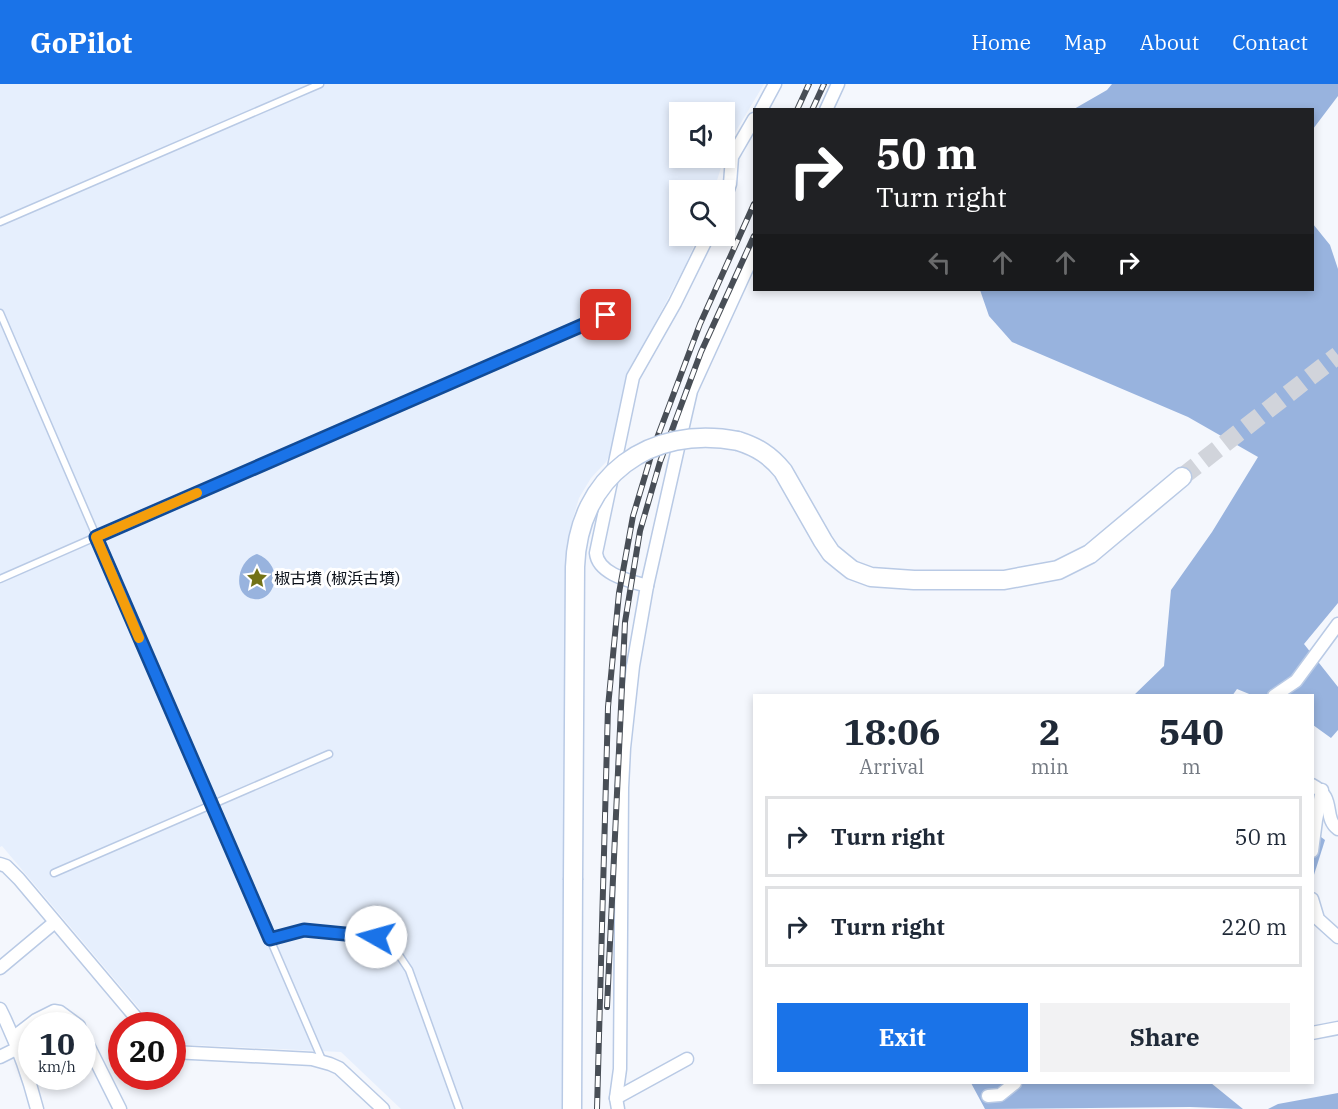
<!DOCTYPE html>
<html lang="en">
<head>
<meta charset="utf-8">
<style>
	:root { --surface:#fff; --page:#f2f2f3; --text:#1f2937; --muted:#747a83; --line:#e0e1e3; --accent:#1a73e8 }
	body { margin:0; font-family:"IBM Plex Serif","Noto Sans JP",serif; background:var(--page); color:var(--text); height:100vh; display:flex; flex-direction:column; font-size:22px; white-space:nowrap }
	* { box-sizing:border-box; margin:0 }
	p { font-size:20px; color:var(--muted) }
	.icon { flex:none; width:33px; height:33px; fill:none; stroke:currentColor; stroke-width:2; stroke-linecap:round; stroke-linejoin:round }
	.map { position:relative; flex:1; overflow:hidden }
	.sheet { position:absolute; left:753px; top:610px; width:561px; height:390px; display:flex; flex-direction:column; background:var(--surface); border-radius:0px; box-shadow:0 3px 9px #0003 }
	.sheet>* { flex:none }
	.hud { position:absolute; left:753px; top:24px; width:561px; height:183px; border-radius:0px; box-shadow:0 3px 9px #0003; background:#202124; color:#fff; overflow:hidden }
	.fabs { position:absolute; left:669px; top:18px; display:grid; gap:12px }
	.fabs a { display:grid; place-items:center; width:66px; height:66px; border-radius:0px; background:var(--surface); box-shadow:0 3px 9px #0003; font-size:30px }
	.speed { position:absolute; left:18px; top:928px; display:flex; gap:12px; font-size:30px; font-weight:700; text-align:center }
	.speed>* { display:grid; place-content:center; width:78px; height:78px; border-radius:50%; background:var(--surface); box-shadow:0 3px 9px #0003; line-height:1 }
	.speed small { font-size:15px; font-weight:400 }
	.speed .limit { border:9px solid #d22; background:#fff; color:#111 }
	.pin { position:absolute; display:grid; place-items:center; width:51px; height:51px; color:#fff; margin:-26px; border-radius:12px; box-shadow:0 3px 9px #0006 }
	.me { position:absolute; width:66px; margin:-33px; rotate:277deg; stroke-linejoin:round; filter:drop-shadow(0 0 4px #0008) }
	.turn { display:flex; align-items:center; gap:21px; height:126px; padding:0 24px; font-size:27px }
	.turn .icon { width:78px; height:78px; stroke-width:2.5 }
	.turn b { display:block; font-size:42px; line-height:51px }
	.lanes { display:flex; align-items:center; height:57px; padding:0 24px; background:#0003; justify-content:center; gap:30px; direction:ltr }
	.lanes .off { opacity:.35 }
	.eta { display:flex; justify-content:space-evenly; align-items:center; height:102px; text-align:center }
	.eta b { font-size:36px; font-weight:700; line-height:42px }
	.cta { display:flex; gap:12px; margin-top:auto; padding:12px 24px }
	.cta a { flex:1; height:69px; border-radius:0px; background:var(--accent); color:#fff; font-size:24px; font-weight:700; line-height:69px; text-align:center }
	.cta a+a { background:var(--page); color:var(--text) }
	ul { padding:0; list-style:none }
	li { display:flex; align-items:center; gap:18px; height:81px; margin:0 12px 9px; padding:0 12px; border:3px solid var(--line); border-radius:0px }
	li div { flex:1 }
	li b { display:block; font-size:22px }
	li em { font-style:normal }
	header { display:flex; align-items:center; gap:36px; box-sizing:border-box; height:84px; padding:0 30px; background:var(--accent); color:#fff }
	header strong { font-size:28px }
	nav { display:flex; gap:33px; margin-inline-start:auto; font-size:21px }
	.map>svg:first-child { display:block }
	.built { fill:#e6effd }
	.forest { fill:#98b3de }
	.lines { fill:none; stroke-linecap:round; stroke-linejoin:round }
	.secondary-tunnel { stroke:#d1d4db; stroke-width:18; stroke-dasharray:18 9; stroke-linecap:butt }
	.lane-casing { stroke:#b9cae5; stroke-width:9 }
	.street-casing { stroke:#b9cae5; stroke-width:15 }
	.secondary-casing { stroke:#b9cae5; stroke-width:21 }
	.lane { stroke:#fff; stroke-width:6 }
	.street { stroke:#fff; stroke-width:12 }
	.secondary { stroke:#fff; stroke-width:18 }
	.rail-casing { stroke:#484e56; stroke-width:6 }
	.rail { stroke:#fff; stroke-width:4; stroke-dasharray:11; stroke-linecap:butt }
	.secondary-bridge-casing { stroke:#b9cae5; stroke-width:21; stroke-linecap:butt }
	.secondary-bridge { stroke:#fff; stroke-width:18 }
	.route-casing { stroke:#114b97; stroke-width:15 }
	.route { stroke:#1a73e8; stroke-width:10 }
	.slow { stroke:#f59e0b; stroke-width:10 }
	.labels { text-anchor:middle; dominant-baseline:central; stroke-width:6; stroke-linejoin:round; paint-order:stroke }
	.poi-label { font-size:16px; fill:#0a1019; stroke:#fff; text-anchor:start }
</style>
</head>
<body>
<header>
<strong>GoPilot</strong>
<nav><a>Home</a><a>Map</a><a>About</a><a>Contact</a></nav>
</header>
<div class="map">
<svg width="1338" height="1025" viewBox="0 0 1338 1025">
	<rect width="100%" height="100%" fill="#f4f7fd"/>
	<!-- built -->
	<polygon class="built" points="0,0 764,0 736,47 724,73 724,28 680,28 680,74 724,74 714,106 680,106 680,152 698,152 685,182 626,294 611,368 606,378 591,394 579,414 571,441 565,711 566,1025 401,1025 341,968 173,960 172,942 154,942 2,762 0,763"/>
	<!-- forest -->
	<g class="forest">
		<polygon points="1112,0 1338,0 1338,12 1313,45 1312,26 1074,25 1107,6"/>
		<polygon points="1313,140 1330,161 1338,185 1338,519 1304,560 1338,603 1338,646 1331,654 1313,641 1312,612 1254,612 1237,605 1232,612 1133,612 1164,582 1171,506 1212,448 1258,373 1188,333 1012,258 989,232 980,206 1312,206"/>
		<path d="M257,470C287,482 274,519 254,515C230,511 238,475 257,470Z"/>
		<polygon points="1313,747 1325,756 1313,794"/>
		<polygon points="971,999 1211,999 1243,1025 1190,1023 985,1025"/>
		<polygon points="1338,1009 1338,1025 1268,1025 1278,1020"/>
	</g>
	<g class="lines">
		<!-- secondary-tunnel -->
		<polyline class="secondary-tunnel" points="1182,393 1338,271"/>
		<defs>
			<g id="lane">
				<polyline points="0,138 320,0"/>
				<polyline points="0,229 323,978"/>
				<polyline points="0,495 529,263 626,223"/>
				<polyline points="54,789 329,670"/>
				<polyline points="270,855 304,846 362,850 376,853 395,865 409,886 459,1025"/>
			</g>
			<g id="street">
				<polyline points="761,26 775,0"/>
				<polyline points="826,26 838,0"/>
				<polyline points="724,117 730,100 732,73 754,35"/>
				<path d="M647,502C630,497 598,490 596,469L633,293L675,219L708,152"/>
				<polyline points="1274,612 1296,597 1338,540"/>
				<path d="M1312,701C1337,714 1322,733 1338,745"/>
				<polyline points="1312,767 1316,736 1322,706"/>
				<polyline points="0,780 6,782 19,795 143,942"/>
				<polyline points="1312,815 1318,835 1338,853"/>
				<polyline points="0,884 55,838"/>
				<path d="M0,925C16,957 28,990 37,1025"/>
				<polyline points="82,949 120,1025"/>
				<polyline points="1312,949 1338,944"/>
				<polyline points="14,953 36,936 54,927 60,928 79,942"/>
				<polyline points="172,968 312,975 330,980 339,984 383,1025"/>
				<polyline points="0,973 18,964"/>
				<polyline points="988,1012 1000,1011 1015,999"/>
				<polyline points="616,1014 687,975"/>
				<polyline points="618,1025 616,1014 620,985 622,704 624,664 633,582 647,502 685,333 691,307 754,169"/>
			</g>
			<g id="secondary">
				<path d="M738,357C757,363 770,371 783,387L823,457L831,469L842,478L852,486L871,493L914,496H1004L1058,486L1090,470L1182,393"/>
				<polyline points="572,1025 573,796"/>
			</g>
		</defs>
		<!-- lane casing -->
		<use href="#lane" class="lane-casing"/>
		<!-- street casing -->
		<use href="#street" class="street-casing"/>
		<!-- secondary casing -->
		<use href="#secondary" class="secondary-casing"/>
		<!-- lane -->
		<use href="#lane" class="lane"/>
		<!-- street -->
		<use href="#street" class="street"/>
		<!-- secondary -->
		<use href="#secondary" class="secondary"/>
		<defs>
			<g id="rail">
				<polyline points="797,26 809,0"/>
				<polyline points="812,26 824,0"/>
				<polyline points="607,923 625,538 640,447 660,378 701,268 754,152"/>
				<polyline points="597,1025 608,623 619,509 633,432 654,362 700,240 754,120"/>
			</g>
		</defs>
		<!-- rail casing -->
		<use href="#rail" class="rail-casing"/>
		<!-- rail -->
		<use href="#rail" class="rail"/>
		<defs>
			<path id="secondary-bridge" d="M573,796L575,483C578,392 650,340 738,357"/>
		</defs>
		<!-- secondary-bridge casing -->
		<use href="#secondary-bridge" class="secondary-bridge-casing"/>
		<!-- secondary-bridge -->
		<use href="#secondary-bridge" class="secondary-bridge"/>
	</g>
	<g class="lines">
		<defs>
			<polyline id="route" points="376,853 304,846 270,855 96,453 606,231"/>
		</defs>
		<!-- route casing -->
		<use href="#route" class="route-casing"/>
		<!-- route -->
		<use href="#route" class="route"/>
		<!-- slow -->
		<polyline class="slow" points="139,554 96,453 197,409"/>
	</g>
	<!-- icons -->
	<defs>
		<symbol id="sight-bare" viewBox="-9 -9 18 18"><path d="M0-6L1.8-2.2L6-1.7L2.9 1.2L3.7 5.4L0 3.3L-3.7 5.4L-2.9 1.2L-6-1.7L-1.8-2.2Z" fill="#727217" stroke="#fff" stroke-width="2.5" paint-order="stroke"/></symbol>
	</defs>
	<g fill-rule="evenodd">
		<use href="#sight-bare" x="242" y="479" width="30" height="30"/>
	</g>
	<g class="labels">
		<!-- poi labels -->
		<g class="poi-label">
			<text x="274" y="494">椒古墳 (椒浜古墳)</text>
		</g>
	</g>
</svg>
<div class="fabs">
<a><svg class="icon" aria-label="sound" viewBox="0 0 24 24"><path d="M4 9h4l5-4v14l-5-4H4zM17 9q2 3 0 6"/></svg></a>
<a><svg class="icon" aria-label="search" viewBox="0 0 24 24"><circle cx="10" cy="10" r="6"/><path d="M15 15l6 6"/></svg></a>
</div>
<div class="speed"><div>10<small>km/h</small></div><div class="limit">20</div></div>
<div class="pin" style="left:606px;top:231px;background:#d93025"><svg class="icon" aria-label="arrive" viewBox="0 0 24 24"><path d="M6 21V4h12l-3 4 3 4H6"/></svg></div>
<svg class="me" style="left:376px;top:853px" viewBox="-20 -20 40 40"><circle r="19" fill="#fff"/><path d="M0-13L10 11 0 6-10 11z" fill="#1a73e8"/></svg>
<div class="hud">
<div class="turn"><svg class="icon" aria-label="right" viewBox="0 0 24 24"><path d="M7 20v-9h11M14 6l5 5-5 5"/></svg><div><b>50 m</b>Turn right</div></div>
<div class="lanes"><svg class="icon off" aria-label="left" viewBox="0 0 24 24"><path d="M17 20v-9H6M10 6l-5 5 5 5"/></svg><svg class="icon off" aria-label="ahead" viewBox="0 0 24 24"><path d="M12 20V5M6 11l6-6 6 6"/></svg><svg class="icon off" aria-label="ahead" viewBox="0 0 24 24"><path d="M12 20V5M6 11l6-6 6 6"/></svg><svg class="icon" aria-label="right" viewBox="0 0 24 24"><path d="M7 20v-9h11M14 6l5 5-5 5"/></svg></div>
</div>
<section class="sheet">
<div class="eta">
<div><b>18:06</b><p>Arrival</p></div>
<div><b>2</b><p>min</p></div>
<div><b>540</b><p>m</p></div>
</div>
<ul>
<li><svg class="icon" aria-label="right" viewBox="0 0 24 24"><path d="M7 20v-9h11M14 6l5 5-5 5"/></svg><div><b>Turn right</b></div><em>50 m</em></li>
<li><svg class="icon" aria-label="right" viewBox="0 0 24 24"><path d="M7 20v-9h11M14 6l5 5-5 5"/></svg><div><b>Turn right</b></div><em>220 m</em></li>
</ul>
<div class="cta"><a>Exit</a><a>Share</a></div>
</section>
</div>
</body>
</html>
